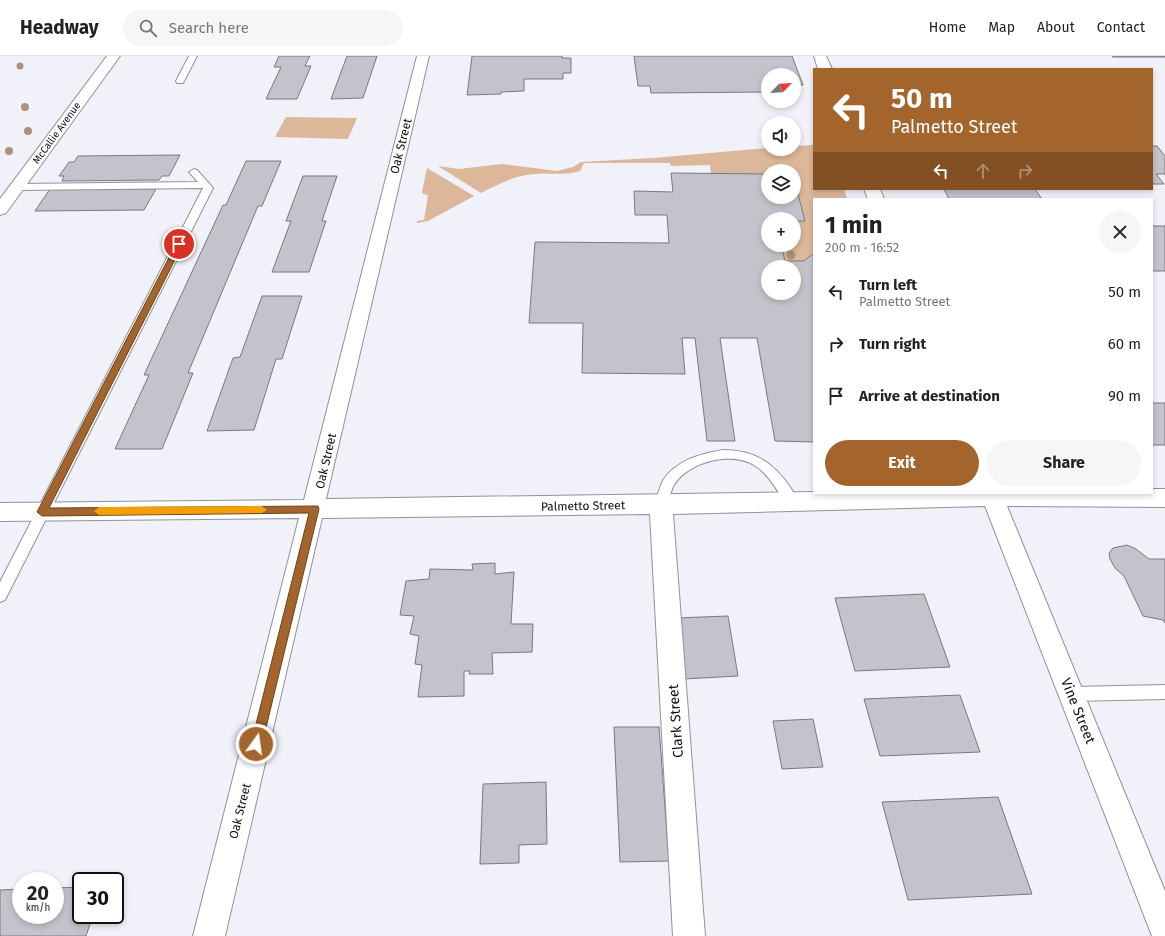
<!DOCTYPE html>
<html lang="en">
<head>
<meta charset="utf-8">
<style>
	:root { --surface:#fff; --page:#f6f6f6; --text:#222; --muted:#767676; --line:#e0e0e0; --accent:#a3652b }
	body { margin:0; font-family:"Fira Sans",sans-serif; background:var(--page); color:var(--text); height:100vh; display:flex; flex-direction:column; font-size:15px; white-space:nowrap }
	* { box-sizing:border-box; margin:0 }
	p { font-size:13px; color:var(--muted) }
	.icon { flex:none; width:22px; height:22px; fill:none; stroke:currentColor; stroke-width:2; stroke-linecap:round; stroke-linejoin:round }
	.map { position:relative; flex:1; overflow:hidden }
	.side { position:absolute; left:813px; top:142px; width:340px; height:296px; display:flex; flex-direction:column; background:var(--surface); border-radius:0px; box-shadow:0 2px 6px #0003 }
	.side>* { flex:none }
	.banner { position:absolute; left:813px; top:12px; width:340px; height:122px; border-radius:0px; box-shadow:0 2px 6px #0003; background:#a3652b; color:#fff; overflow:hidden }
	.needle { width:26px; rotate:65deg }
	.buttons { position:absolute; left:761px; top:12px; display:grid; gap:8px }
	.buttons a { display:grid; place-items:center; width:40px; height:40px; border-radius:50%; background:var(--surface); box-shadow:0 2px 6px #0003; font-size:20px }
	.speed { position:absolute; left:12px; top:816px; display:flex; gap:8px; font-size:20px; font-weight:700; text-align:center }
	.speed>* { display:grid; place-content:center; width:52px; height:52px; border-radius:50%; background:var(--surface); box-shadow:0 2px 6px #0003; line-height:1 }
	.speed small { font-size:10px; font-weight:400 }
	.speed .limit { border:2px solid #111; border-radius:6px; background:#fff; color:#111 }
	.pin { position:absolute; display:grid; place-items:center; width:34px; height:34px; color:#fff; margin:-17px; border:2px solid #fff; border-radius:50%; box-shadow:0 1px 4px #0007 }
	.me { position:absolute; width:44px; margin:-22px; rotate:14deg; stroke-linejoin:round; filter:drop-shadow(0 0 3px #0008) }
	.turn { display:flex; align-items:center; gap:14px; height:84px; padding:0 12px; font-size:18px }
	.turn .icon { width:52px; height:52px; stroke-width:2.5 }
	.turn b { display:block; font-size:28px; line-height:34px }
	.lanes { display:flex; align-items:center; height:38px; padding:0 12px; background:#0003; justify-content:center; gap:20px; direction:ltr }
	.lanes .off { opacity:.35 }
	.round { display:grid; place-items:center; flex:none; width:42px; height:42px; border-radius:21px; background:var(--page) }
	.summary { display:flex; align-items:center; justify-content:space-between; height:68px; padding:0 12px }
	h1 { font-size:24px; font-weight:700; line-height:30px }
	.primary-button { display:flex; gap:8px; margin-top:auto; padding:8px 12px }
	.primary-button a { flex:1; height:46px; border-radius:24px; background:var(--accent); color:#fff; font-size:16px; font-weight:700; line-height:46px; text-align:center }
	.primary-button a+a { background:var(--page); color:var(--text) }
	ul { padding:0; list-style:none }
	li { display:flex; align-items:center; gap:12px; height:52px; padding:0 12px }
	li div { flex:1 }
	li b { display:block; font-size:15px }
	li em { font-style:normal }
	header { display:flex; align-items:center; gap:24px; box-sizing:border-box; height:56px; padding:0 20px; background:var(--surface); border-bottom:1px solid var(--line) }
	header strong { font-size:19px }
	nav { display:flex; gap:22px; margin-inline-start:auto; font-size:14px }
	.search { width:280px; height:36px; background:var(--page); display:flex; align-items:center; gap:10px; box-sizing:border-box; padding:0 14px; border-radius:22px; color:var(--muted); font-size:15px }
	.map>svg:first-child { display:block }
	.green { fill:#dcb799 }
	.building { fill:#c3c3cb; stroke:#797980; fill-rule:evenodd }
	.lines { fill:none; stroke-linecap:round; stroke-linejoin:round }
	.lane-casing { stroke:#919199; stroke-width:2 }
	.street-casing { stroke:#919199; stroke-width:2 }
	.secondary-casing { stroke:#919199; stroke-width:2 }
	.lane { fill:#fff; fill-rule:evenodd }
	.street { fill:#fff; fill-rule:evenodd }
	.secondary { fill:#fff; fill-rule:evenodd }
	.tree { fill:#ad9279 }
	.route { fill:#a3652b; stroke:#6a421c }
	.slow { fill:#f59e0b }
	.labels { text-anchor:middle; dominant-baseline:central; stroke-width:3; stroke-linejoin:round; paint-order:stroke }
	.far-street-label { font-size:10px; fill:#0d0d10; stroke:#fff }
	.street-label { font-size:12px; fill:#0d0d10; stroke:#fff }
	.near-street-label { font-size:14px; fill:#0d0d10; stroke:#fff }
</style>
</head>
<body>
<header>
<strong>Headway</strong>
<div class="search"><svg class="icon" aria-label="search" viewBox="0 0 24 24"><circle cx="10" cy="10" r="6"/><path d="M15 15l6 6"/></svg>Search here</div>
<nav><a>Home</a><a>Map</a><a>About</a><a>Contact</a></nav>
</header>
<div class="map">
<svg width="1165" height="880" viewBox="0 0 1165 880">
	<rect width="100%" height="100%" fill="#f1f1f9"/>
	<!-- green -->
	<g class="green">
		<polygon points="286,61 357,62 348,83 275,81"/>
		<path d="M814,89V133H844L847,143H814V197L804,205H785L781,189H794V165H805L797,135L794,134V115H768V118H711L710,109L671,110L670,107H584L580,115C565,120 549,116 533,118C514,120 498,128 481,137L438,110L459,113L502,108L557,115L573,111L581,106L653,102L768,92L794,93V90Z"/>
		<polygon points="427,112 474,140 428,165 417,167 417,165 424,164 428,139 423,138 422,136"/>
	</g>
	<!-- building -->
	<g class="building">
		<polygon points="279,0 310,0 305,10 311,10 297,43 266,43 281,11 274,11"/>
		<polygon points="347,0 377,0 363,42 331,43"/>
		<polygon points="472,0 562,0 562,2 571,2 571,17 563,17 563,23 524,23 524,35 501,36 501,38 467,39"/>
		<polygon points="634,0 792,0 803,29 794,29 794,19 768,19 768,36 651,37 650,30 638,30"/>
		<polygon points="1112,0 1165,0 1165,1 1113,1"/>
		<polygon points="1152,90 1157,90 1165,100 1165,118 1156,118 1164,128 1152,128"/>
		<polygon points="180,99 169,120 162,120 159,124 62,125 64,120 59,120 69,106 74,106 78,100"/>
		<polygon points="246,105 281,105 262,150 258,150 188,317 193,317 162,393 115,393 149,319 144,319 223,149 226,149"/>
		<path d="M671,117L768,118V141H794V134H797L805,165H794V163H768V189H781L785,205H804L814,197V386L775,385L757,282H720L735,385H707L695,282H682L685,318L582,317L583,267H529L535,186L669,187L667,159H635L634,135L673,136ZM768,211H794V237H768Z"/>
		<polygon points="303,120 337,120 322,165 326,165 309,216 272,216 291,165 286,165"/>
		<polygon points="50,133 156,133 144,154 35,155"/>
		<polygon points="944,133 1035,133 1042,143 949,143"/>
		<rect x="1152" y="170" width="13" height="45"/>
		<polygon points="262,240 302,240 282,303 276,303 254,374 207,375 233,302 240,301"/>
		<rect x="1152" y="347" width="13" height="42"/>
		<polygon points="1127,489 1136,493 1149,503 1165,503 1165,567 1163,564 1143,560 1124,520 1115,512 1110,503 1109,497 1113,492"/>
		<polygon points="495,507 495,518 514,516 511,568 533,568 532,596 492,597 493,618 469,618 470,615 464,615 464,640 418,641 422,609 415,608 419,580 410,578 414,560 400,559 406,525 429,523 430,513 473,514 472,508"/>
		<polygon points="924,538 950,611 855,615 835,542"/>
		<polygon points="728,560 738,620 684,623 676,562"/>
		<polygon points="960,639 980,696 880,700 864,643"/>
		<polygon points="813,663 823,711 782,713 773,665"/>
		<polygon points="614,671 659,671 669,805 620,806"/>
		<polygon points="546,726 547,788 519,789 519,807 480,808 483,728"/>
		<polygon points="998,741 1032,838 908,844 882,746"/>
		<polygon points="81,831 81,859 93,859 86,880 0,880 0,834 21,833 21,859 55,859 55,832"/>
	</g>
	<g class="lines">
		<defs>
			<g id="lane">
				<polygon points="189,0 197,0 183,27 177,27 176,25"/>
				<polygon points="194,113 197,114 213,132 5,544 0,546 0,526 203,132 17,134 12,131 17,128 198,126 189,116"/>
				<path d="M724,394C761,394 782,414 799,446L797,450L792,451L787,450C778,436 769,418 754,409C731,395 688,406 674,429C670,436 669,446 666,453L661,454L656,453L654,449C658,440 659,431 664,423C677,404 702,397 724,394Z"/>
				<polygon points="1165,629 1165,643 1071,645 1066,643 1063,638 1066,633 1071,631"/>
			</g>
			<g id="street">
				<polygon points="417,0 429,0 326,443 814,436 1152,437 1152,433 1165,433 1165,451 1007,450 1165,835 1165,880 1152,880 985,450 673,458 705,880 673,880 650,458 322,462 225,880 193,880 299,462 0,465 0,447 304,444"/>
				<polygon points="814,0 826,0 832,13 818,13"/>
				<polygon points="864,133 880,133 884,143 868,143"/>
			</g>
			<polygon id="secondary" points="107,0 120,0 6,157 0,159 0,143"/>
		</defs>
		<!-- lane casing -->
		<use href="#lane" class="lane-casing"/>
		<!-- street casing -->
		<use href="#street" class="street-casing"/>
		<!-- secondary casing -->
		<use href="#secondary" class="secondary-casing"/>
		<!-- lane -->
		<use href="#lane" class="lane"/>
		<!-- street -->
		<use href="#street" class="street"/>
		<!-- secondary -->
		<use href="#secondary" class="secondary"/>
	</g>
	<!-- trees -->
	<g class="tree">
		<circle cx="20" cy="10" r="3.5"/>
		<circle cx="25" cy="51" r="4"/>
		<circle cx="28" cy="75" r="4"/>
		<circle cx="9" cy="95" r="4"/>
		<circle cx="791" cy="199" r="4.5"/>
	</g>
	<!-- route -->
	<polygon class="route" points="179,186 183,188 49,452 318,450 319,453 262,688 260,692 256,694 252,692 251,688 309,457 42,460 37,456 176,188"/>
	<!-- slow -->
	<polygon class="slow" points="262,450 267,454 262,457 99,459 94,455 99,451"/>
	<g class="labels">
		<!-- far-street labels -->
		<g class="far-street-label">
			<text transform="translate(57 77) rotate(-54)">McCallie Avenue</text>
		</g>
		<!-- street labels -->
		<g class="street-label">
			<text transform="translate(401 90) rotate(-76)">Oak Street</text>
			<text transform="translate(326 405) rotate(-77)">Oak Street</text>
			<text transform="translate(583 450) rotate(-1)">Palmetto Street</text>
			<text transform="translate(240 755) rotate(-76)">Oak Street</text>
		</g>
		<!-- near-street labels -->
		<g class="near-street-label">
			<text transform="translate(1078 655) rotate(68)">Vine Street</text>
			<text transform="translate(676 665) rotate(-94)">Clark Street</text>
		</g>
	</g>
</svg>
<div class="buttons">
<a><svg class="needle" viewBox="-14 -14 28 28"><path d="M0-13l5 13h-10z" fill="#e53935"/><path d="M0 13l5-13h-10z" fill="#767676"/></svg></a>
<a><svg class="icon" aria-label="sound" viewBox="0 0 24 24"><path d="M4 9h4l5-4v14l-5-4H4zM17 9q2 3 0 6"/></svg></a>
<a><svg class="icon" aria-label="layers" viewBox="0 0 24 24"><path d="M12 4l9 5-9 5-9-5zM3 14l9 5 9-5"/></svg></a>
<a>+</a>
<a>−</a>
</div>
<div class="speed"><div>20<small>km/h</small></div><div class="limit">30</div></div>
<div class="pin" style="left:179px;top:188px;background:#d93025"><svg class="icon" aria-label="arrive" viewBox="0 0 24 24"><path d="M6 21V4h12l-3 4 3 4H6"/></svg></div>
<svg class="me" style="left:256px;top:688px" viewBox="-20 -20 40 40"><circle r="17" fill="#a3652b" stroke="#fff" stroke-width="3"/><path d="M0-11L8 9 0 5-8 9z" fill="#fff"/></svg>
<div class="banner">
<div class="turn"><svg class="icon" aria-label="left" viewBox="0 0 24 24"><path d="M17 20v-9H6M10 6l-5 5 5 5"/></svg><div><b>50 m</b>Palmetto Street</div></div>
<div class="lanes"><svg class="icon" aria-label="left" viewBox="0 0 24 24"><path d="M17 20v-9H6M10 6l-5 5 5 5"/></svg><svg class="icon off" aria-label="ahead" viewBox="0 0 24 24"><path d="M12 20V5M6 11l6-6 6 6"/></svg><svg class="icon off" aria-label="right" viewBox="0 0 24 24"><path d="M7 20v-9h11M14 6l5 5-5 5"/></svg></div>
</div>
<section class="side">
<div class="summary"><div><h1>1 min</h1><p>200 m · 16:52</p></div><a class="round"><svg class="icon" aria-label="close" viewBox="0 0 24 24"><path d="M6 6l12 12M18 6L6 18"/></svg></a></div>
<ul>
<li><svg class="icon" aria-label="left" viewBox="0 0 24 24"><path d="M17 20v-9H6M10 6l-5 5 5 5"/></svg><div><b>Turn left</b><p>Palmetto Street</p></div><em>50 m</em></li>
<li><svg class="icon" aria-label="right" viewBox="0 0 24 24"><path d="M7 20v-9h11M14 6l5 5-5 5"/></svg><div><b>Turn right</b></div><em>60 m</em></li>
<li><svg class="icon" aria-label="arrive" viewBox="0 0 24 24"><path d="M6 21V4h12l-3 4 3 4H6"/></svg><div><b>Arrive at destination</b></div><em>90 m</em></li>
</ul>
<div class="primary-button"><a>Exit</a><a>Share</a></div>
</section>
</div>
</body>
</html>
